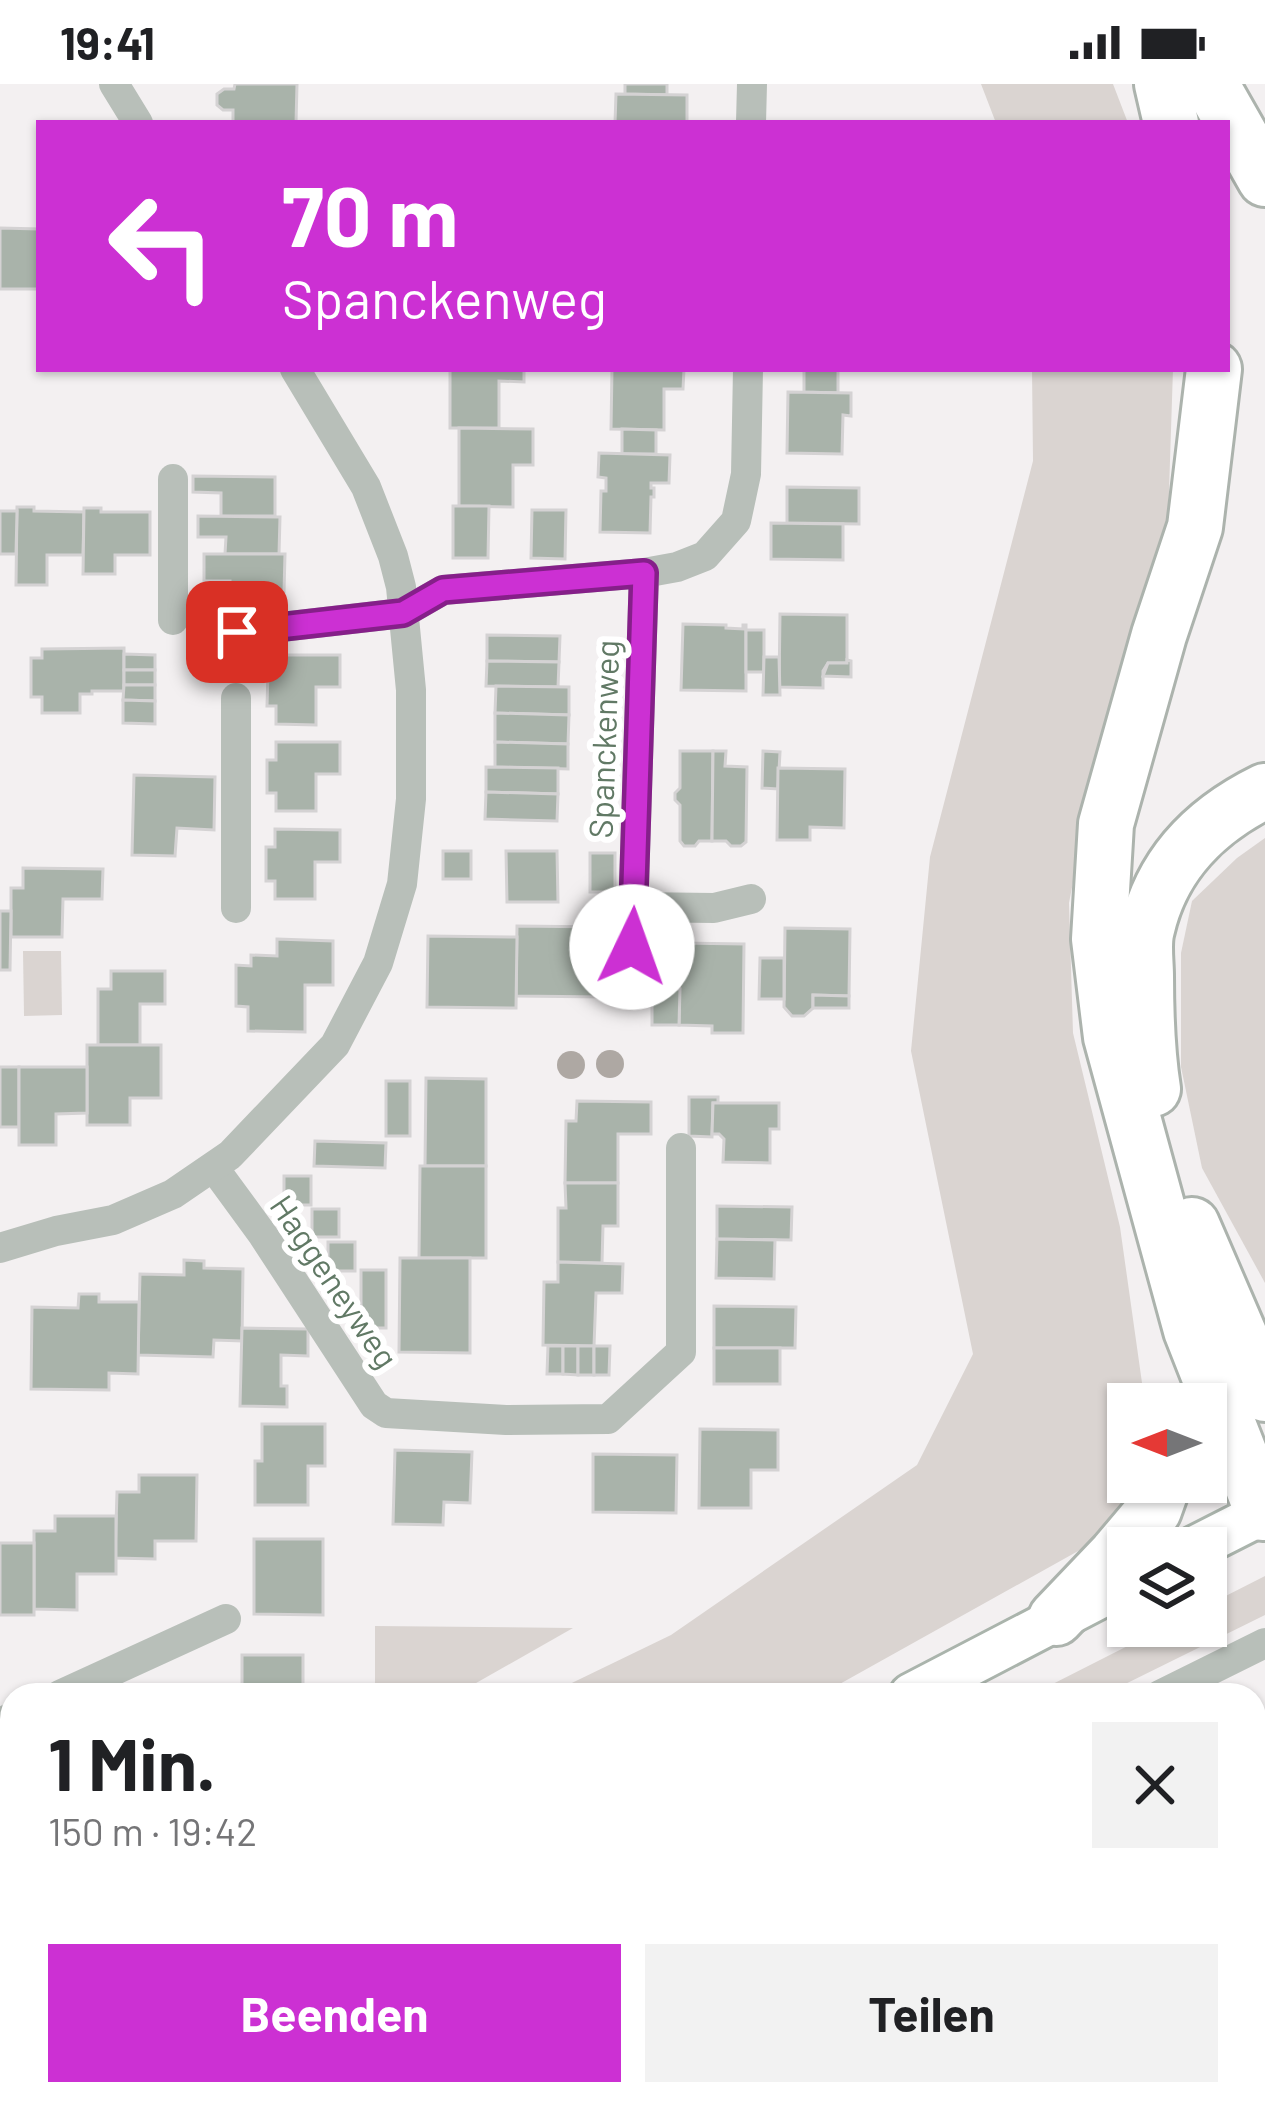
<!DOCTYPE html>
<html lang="de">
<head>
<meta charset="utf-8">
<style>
	:root { --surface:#fff; --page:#f2f2f2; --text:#202124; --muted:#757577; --accent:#cc30d3 }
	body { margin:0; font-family:Barlow,sans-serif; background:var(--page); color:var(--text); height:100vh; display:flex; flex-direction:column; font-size:45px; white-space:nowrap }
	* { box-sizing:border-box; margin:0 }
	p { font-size:39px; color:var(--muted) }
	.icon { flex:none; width:66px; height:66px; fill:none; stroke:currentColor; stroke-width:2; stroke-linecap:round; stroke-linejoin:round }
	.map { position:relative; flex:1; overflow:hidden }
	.drawer { position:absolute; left:0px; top:1599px; width:1266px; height:423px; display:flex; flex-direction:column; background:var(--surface); border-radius:36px 36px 0 0; box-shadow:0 3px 9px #0004 }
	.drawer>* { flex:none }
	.guide { position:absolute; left:36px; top:36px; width:1194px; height:252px; border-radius:0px; box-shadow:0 3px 9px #0004; background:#cc30d3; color:#fff; overflow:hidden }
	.needle { width:78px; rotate:270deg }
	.controls { position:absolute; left:1107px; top:1299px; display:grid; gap:24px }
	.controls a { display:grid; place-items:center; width:120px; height:120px; border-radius:0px; background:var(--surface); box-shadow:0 3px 9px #0004; font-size:60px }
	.pin { position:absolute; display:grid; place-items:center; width:102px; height:102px; color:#fff; margin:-51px; border-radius:24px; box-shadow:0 6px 18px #0006 }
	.me { position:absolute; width:132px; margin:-66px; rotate:3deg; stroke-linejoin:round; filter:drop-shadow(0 0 9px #0008) }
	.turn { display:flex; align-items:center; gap:42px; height:252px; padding:0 48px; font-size:54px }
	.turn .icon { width:156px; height:156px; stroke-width:2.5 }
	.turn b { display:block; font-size:84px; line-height:102px }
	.round { display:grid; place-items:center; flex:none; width:126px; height:126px; border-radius:0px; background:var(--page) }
	.overview { display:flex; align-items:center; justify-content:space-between; height:204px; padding:0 48px }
	h1 { font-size:72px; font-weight:700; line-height:90px }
	.button { display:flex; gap:24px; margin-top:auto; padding:24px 48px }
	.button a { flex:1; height:138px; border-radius:0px; background:var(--accent); color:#fff; font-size:48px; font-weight:700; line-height:138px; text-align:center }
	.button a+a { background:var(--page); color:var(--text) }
	.status { display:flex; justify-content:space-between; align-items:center; height:84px; padding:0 60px; background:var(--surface); direction:ltr }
	.status svg { height:33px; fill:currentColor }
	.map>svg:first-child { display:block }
	.green { fill:#dad4d1 }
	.building { fill:#a9b3aa; stroke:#d4d2d3; stroke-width:3 }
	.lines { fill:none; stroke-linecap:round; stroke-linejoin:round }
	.secondary-casing { stroke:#aab4ac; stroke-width:48 }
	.highway-casing { stroke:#acb3ad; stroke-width:60 }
	.street { stroke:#b8bfb9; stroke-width:30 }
	.secondary { stroke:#fff; stroke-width:42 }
	.highway { stroke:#fff; stroke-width:54 }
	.tree { fill:#aea8a3 }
	.route-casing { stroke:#851f89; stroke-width:30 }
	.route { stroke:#cc30d3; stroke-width:21 }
	.labels { text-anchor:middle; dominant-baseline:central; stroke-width:12; stroke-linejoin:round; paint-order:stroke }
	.street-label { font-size:33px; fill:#617965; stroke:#fff }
</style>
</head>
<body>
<div class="status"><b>19:41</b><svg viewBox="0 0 49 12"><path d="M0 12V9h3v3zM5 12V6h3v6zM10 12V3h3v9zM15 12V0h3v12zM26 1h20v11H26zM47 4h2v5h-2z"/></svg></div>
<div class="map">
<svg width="1265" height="2021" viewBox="0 0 1265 2021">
	<rect width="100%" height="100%" fill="#f3f0f1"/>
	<!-- green -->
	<g class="green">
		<polygon points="981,0 1113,0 1128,39 996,39"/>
		<polygon points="1032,285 1173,285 1168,438 1102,648 1069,819 1073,949 1120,1143 1145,1320 1128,1320 1128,1398 1149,1398 1105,1452 820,1611 547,1611 671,1551 917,1381 973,1270 911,967 930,773 1033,377"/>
		<polygon points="1265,754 1265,1199 1202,1084 1181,983 1181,869 1192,817 1237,774"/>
		<polygon points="23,867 61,867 62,931 24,932"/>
		<polygon points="1265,1492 1265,1531 1103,1611 1031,1611 1167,1542 1206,1542 1206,1522"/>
		<polygon points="375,1542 573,1544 455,1611 375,1611"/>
		<polygon points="12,1870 12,2010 20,2010 0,2020 0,1876"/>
	</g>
	<!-- building -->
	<g class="building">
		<polygon points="235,0 297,0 296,39 233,39 233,26 223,26 217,21 217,10 224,5 234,5"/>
		<polygon points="625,0 667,0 667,11 625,10"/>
		<polygon points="616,10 687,11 687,39 615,39"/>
		<polygon points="0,144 39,145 39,205 0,205"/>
		<polygon points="450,285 524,285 524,298 499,297 499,344 450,344"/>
		<polygon points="612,285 684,285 683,305 664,305 664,346 611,345"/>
		<polygon points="804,285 838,285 838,309 804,308"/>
		<polygon points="788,308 851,309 851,332 843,331 842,370 787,369"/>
		<polygon points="459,344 533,345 533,381 513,381 513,423 459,422"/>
		<polygon points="622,345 656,346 656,370 622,370"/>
		<polygon points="599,369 670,371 669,399 651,399 651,404 654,404 654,413 651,413 650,449 600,448 601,407 606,407 606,394 598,393"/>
		<polygon points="193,392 275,393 275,432 221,432 221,409 193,408"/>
		<polygon points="787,403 859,404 859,440 787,439"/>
		<polygon points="453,422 489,422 488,474 453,474"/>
		<polygon points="17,423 34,423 34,427 84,428 83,471 47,471 47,501 16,501"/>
		<polygon points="84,424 101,424 101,428 150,428 150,471 115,471 115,490 83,490"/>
		<polygon points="532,426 566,426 565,475 531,474"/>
		<polygon points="0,427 17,427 16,470 0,470"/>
		<polygon points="198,432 280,433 279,470 225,470 226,453 198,453"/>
		<polygon points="771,439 843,440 843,476 771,475"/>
		<polygon points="204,470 285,470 284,508 230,508 230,497 204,497"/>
		<polygon points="780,530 847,531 847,579 828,579 823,587 823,604 779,603"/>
		<polygon points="683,540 726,541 726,544 743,545 743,541 746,541 746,607 681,606"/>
		<rect x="746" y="546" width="18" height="42"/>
		<polygon points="487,551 560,552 559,578 487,577"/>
		<polygon points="124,564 124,607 92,607 92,610 80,610 80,629 42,629 42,613 31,613 31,574 42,574 42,565"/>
		<polygon points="124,570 155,571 155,586 124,586"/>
		<polygon points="276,571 340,571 340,603 316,603 316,641 276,640 276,622 267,622 268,588 276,588"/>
		<polygon points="764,573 779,573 780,611 763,611"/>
		<polygon points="847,576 851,577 851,593 823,592 828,579 847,579"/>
		<polygon points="487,577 559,578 558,603 486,602"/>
		<rect x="124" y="586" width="31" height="15"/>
		<polygon points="124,601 155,601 155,617 123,616"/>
		<polygon points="496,602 569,603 569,631 495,629"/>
		<polygon points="123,616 155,617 155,640 123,639"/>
		<polygon points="495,629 569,631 568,660 495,658"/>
		<polygon points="276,658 340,658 340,690 316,690 316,727 276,727 276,709 267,709 267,676 276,676"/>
		<polygon points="495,658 568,660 568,685 495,683"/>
		<polygon points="680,667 713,667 712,757 699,757 695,762 684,762 680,757 680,721 675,716 675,709 680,704"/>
		<polygon points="713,667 726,667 725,682 747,683 746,758 741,762 731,762 726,757 712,757"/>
		<polygon points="763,667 780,668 778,705 762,704"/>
		<polygon points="486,683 558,684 558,710 486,708"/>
		<polygon points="778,684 845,685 844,744 810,743 810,756 777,756"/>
		<polygon points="134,691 215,693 214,746 177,744 175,772 132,771"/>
		<polygon points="486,708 558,710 557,737 485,735"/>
		<polygon points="275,745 340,746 340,778 315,778 315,815 275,815 275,797 266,797 266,763 275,763"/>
		<rect x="443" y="767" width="28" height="28"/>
		<polygon points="506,767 557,767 558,818 507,818"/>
		<rect x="590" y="769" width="25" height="39"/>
		<polygon points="23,784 103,785 102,815 63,815 62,853 11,853 11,804 23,804"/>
		<polygon points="0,827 11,827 10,886 0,886"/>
		<polygon points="517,842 605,843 605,913 516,912"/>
		<polygon points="785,844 850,845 849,912 813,911 813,924 804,932 792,932 784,923"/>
		<polygon points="428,852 517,853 516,924 427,923"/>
		<polygon points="277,855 333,857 333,901 305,901 305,948 248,947 248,923 236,922 236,881 251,882 251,871 277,872"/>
		<polygon points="680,859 744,860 743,949 712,949 712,942 679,941"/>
		<polygon points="760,874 784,874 784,915 759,915"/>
		<polygon points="111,887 165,887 165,920 140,920 140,961 98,961 98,905 111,905"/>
		<polygon points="652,905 680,905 679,941 652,941"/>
		<polygon points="813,911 849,912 849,924 813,924"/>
		<polygon points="87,961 161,961 161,1014 130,1014 130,1041 87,1041"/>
		<rect x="0" y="983" width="19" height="60"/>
		<polygon points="19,983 87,983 87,1029 56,1030 56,1061 19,1061"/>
		<polygon points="426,994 486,995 486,1082 425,1082"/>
		<rect x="386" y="997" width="24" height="55"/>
		<polygon points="689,1013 718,1013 718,1019 713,1019 712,1053 689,1052"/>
		<polygon points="577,1017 651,1018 651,1050 618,1050 618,1099 565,1099 566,1037 576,1037"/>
		<polygon points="713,1019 779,1019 779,1045 770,1045 770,1079 723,1078 724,1055 719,1050 712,1050"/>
		<polygon points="315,1057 386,1059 385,1084 314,1082"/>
		<polygon points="420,1082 486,1082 486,1174 419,1174"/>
		<rect x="284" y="1092" width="27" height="29"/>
		<polygon points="565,1099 618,1099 618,1142 603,1142 602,1179 558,1178 558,1124 566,1124"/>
		<polygon points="717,1122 792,1123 791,1156 717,1155"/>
		<rect x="312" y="1125" width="27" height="28"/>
		<polygon points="717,1155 775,1156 774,1195 716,1194"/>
		<rect x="328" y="1158" width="27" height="29"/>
		<polygon points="400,1174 470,1174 470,1269 399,1268"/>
		<polygon points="184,1176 204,1177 204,1184 243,1185 242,1257 214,1256 213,1273 138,1271 140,1190 184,1191"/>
		<polygon points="558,1178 623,1180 622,1209 596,1209 594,1262 543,1261 544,1198 558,1198"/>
		<rect x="361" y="1186" width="25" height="58"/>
		<polygon points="79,1210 99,1210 99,1218 139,1218 138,1290 109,1289 109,1306 31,1305 32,1223 78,1224"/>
		<polygon points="714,1222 796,1223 795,1264 714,1264"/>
		<polygon points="242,1244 308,1245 308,1272 281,1271 281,1302 287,1302 287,1323 240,1322"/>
		<polygon points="548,1262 563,1262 563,1290 547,1290"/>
		<polygon points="563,1262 578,1262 578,1291 563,1290"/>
		<rect x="578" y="1262" width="16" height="29"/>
		<polygon points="594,1262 610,1262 609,1291 594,1291"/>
		<rect x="714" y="1264" width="66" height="36"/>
		<polygon points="262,1340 325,1340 325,1382 308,1382 308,1421 255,1421 255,1377 262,1377"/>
		<polygon points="700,1345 778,1346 778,1386 751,1386 751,1424 699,1424"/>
		<polygon points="395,1366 472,1368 470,1419 444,1418 443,1441 393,1440"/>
		<polygon points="593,1370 677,1371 676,1429 593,1428"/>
		<polygon points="139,1391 197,1391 196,1457 155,1457 155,1475 115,1474 117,1408 139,1408"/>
		<polygon points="55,1432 116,1432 116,1490 77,1490 77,1526 34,1525 34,1447 55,1447"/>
		<polygon points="254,1455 323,1455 323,1531 254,1530"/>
		<rect x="0" y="1459" width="34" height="72"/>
		<rect x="242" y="1571" width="61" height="40"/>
		<polygon points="1265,1733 1265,1940 1262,1942 1254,1925 1254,1738"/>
		<polygon points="859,2010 1052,2010 1029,2021 864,2021"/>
		<polygon points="1177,2010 1242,2010 1248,2021 1155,2021"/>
	</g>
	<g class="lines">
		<defs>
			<g id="secondary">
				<polyline points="1194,1464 1263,1429"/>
				<polyline points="911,1611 1128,1498"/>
				<polyline points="58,2021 80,2010"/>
				<polyline points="182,2021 202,2010"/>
			</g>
			<g id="highway">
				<polyline points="1162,0 1171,39"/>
				<polyline points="1211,0 1265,95"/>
				<polyline points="1214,285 1195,443 1159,551 1106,740 1099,855 1111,953 1191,1246 1263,1429"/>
				<path d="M1153,1005C1147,967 1146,931 1146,892C1146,877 1143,859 1147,845C1162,779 1206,736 1265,707"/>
				<polyline points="1192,1141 1265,1310"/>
				<polyline points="1056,1534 1116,1471 1154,1426 1164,1398"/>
			</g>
		</defs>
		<!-- secondary casing -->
		<use href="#secondary" class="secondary-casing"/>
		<!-- highway casing -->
		<use href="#highway" class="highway-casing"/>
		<!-- street -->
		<g class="street">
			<polyline points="114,0 138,39"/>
			<polyline points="751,39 752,0"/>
			<polyline points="173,536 173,395"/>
			<polyline points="237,548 403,529 443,506 644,489 677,483 705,472 736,437 746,390 748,285"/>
			<polyline points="236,614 236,824"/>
			<polyline points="634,823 714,824 751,815"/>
			<polyline points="632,863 644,489"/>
			<polyline points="214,1084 263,1151 374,1321 386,1329 506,1336 608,1335 681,1268 681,1064"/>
			<polyline points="0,1164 56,1147 113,1136 173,1110 230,1071 335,961 378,879 402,800 411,715 411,606 401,503 393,472 366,403 295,285"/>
			<polyline points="60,1611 226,1535"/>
			<polyline points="1160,1611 1265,1559"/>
			<polyline points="0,1639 12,1633"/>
			<polyline points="327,2021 349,2010"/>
		</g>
		<!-- secondary -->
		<use href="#secondary" class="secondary"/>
		<!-- highway -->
		<use href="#highway" class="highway"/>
	</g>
	<!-- trees -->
	<g class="tree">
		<circle cx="610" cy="980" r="14"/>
		<circle cx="571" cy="981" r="14"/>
	</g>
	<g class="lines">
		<defs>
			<polyline id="route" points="237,548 403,529 443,506 644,489 632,863"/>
		</defs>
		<!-- route casing -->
		<use href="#route" class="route-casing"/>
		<!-- route -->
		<use href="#route" class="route"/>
	</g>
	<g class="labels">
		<!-- street labels -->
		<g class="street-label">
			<text transform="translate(603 655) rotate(-88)">Spanckenweg</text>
			<text transform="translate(335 1197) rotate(56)">Haggeneyweg</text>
		</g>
	</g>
</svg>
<div class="controls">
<a><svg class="needle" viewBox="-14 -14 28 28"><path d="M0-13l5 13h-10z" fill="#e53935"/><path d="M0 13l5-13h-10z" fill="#757577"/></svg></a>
<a><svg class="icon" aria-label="layers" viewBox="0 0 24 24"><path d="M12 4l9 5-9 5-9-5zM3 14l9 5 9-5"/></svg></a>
</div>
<div class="pin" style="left:237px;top:548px;background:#d93025"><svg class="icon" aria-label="arrive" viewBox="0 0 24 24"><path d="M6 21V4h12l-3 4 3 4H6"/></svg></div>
<svg class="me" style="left:632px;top:863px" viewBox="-20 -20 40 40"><circle r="19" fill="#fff"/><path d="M0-13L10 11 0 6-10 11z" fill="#cc30d3"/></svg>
<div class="guide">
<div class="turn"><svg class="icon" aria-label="left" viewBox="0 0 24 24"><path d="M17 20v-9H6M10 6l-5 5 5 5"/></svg><div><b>70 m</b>Spanckenweg</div></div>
</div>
<section class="drawer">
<div class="overview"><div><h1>1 Min.</h1><p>150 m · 19:42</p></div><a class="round"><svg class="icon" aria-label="close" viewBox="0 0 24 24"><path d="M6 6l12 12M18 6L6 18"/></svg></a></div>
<div class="button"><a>Beenden</a><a>Teilen</a></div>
</section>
</div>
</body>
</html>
